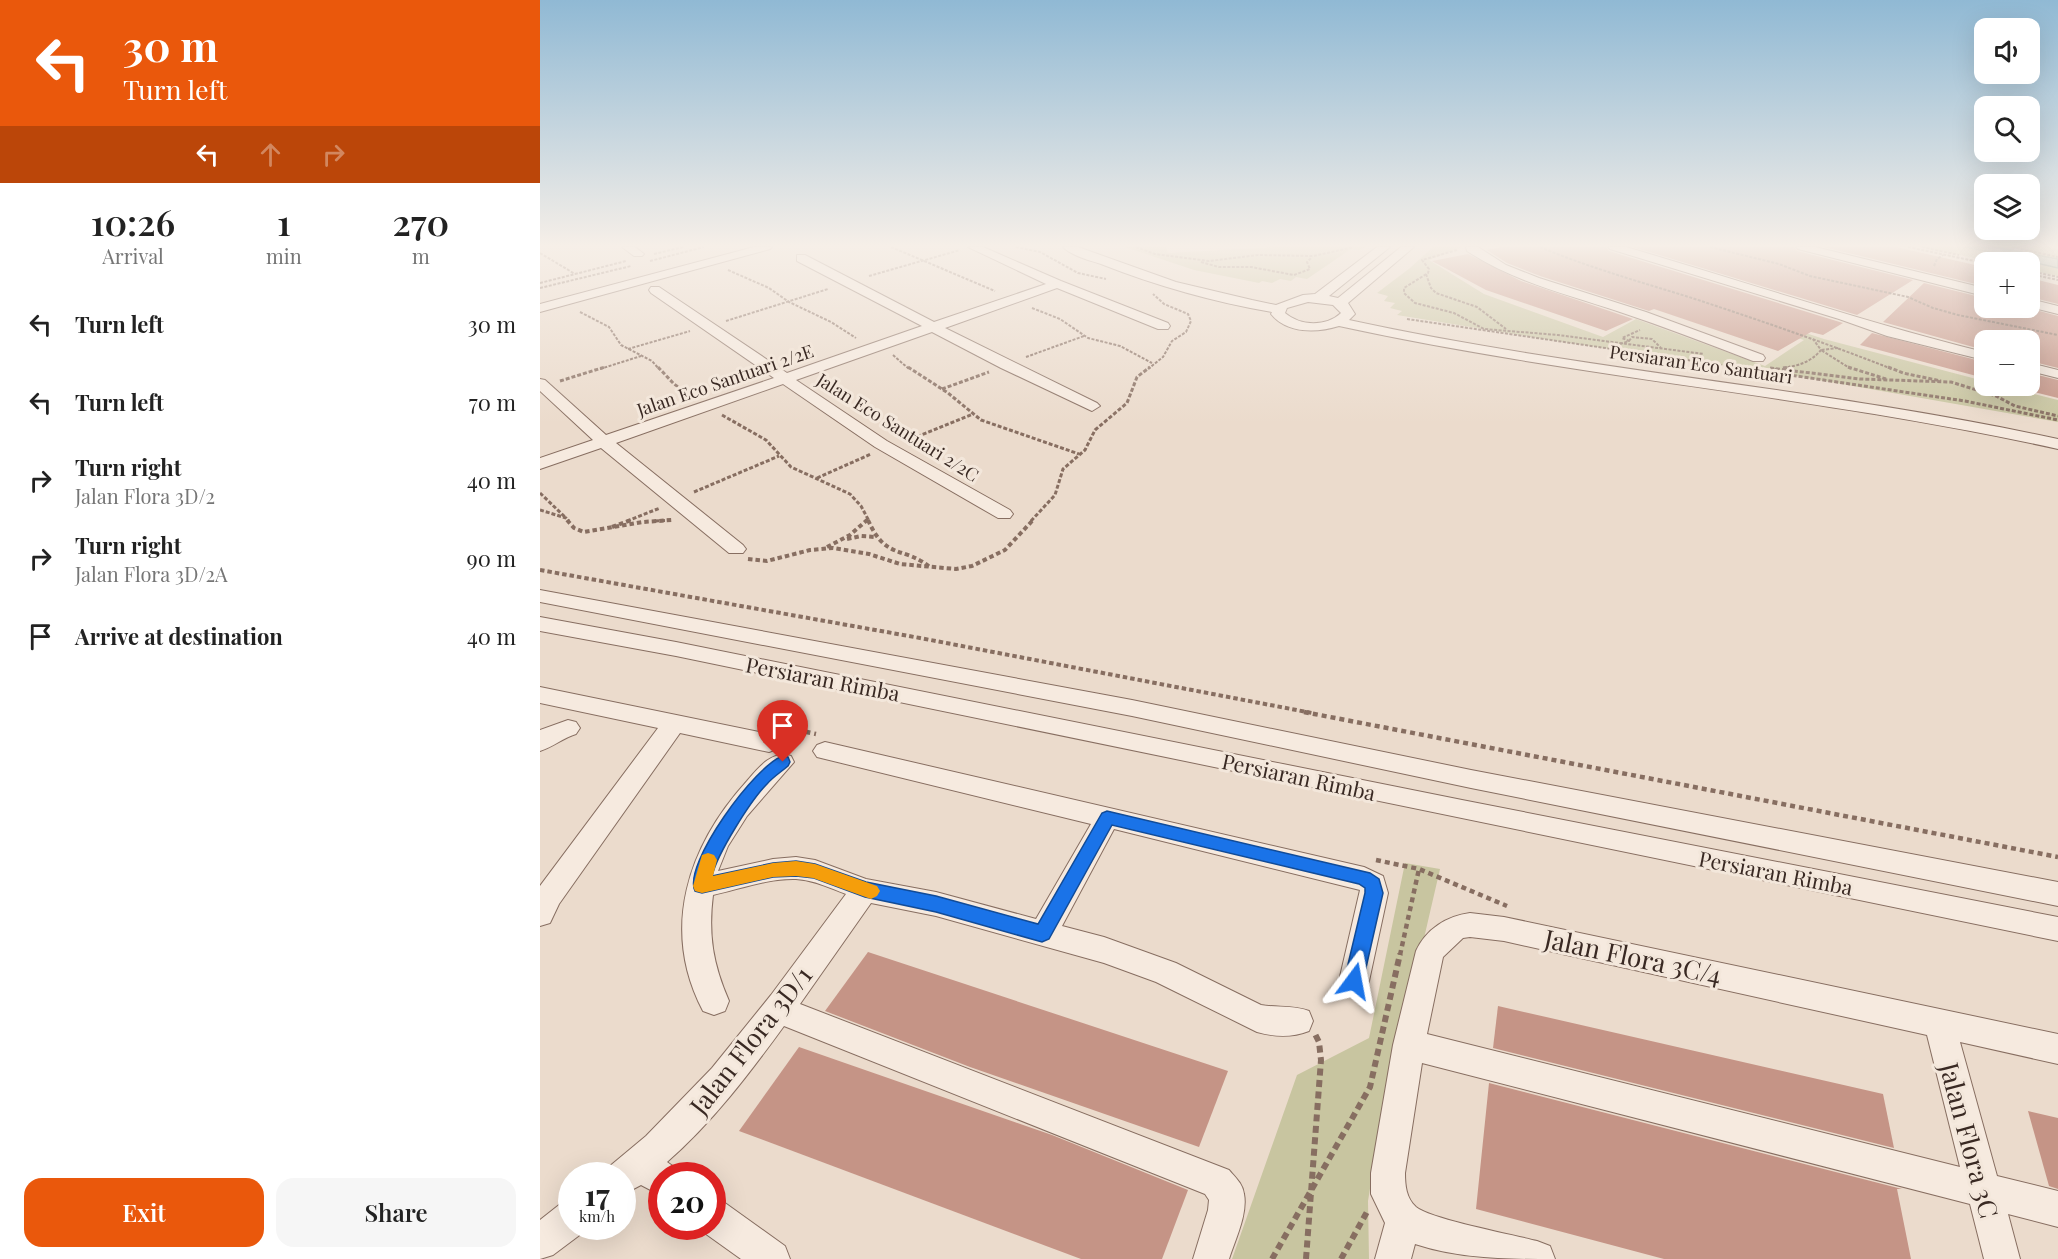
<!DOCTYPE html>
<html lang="en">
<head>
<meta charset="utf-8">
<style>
	:root { --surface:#fff; --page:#f6f6f6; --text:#222; --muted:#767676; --accent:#ea580c }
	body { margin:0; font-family:"Playfair Display",serif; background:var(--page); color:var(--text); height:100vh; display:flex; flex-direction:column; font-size:22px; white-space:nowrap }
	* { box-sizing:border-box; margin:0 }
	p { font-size:20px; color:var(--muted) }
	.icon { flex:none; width:33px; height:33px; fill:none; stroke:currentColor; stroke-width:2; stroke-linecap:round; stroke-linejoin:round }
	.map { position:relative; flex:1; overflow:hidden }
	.drawer { display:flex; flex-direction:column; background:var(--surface); width:540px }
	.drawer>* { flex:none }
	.banner { background:#ea580c; color:#fff; overflow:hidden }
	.fabs { position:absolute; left:1434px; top:18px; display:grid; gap:12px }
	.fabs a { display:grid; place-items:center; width:66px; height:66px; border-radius:12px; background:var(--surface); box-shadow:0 6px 24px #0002; font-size:30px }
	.speed { position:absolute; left:18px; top:1162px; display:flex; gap:12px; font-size:30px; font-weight:700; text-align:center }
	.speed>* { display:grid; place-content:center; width:78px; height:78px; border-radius:50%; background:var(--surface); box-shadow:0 6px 24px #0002; line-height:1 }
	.speed small { font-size:15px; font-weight:400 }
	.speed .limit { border:9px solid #d22; background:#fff; color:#111 }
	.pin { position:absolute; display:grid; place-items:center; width:51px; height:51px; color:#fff; margin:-62px -26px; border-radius:50% 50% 50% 0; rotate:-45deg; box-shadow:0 0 6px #0007 }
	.pin .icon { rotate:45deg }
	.me { position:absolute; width:66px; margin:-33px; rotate:13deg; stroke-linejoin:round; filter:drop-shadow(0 0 4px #0008) }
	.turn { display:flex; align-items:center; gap:21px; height:126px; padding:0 24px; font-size:27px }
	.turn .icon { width:78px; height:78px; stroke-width:2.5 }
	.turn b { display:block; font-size:42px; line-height:51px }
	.lanes { display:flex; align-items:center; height:57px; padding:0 24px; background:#0003; justify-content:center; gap:30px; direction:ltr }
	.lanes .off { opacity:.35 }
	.eta { display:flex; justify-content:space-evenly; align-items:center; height:102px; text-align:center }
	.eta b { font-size:36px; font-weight:600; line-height:42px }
	.primary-button { display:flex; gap:12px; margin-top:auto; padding:12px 24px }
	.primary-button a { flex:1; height:69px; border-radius:18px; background:var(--accent); color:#fff; font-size:24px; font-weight:600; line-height:69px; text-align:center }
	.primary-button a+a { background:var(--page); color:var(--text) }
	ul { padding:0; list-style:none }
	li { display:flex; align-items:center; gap:18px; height:78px; padding:0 24px }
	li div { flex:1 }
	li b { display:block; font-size:22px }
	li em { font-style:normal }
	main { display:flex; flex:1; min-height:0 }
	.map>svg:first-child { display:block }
	.green { fill:#c8c5a0 }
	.water { fill:#acc0b6; stroke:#738e82; stroke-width:1.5 }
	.building { fill:#c59486 }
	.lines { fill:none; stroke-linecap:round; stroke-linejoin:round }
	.minor-casing { stroke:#876e61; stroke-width:2 }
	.path-far4 { stroke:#876e61; stroke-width:2; stroke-dasharray:3 1.5; stroke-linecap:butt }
	.path-far3 { stroke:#876e61; stroke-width:3; stroke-dasharray:4 2; stroke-linecap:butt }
	.path-far2 { stroke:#876e61; stroke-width:4; stroke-dasharray:4.5 3; stroke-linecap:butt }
	.path-far1 { stroke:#876e61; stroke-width:4.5; stroke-dasharray:5 4; stroke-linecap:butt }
	.path { stroke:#876e61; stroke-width:6; stroke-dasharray:7 4.5; stroke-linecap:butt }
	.minor { fill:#f6eadf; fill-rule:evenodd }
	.route { fill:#1a73e8; stroke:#114b97; stroke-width:1.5 }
	.slow { fill:#f59e0b }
	.labels { text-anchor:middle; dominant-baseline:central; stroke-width:6; stroke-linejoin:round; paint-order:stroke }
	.far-street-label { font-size:18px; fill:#392923; stroke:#f3e7db }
	.street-label { font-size:21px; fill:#392923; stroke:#f3e7db }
	.near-street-label { font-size:26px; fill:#392923; stroke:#f3e7db }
</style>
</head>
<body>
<main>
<section class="drawer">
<div class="banner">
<div class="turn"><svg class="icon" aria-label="left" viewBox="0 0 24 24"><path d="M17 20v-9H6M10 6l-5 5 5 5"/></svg><div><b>30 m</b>Turn left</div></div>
<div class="lanes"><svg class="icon" aria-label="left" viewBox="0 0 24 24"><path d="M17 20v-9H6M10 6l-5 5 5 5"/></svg><svg class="icon off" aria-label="ahead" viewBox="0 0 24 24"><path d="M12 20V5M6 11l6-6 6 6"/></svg><svg class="icon off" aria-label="right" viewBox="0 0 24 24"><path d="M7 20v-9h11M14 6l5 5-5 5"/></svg></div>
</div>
<div class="eta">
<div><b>10:26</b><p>Arrival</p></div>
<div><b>1</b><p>min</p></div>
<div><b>270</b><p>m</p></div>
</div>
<ul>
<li><svg class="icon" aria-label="left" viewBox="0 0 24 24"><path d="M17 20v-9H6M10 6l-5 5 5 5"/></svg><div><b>Turn left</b></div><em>30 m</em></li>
<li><svg class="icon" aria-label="left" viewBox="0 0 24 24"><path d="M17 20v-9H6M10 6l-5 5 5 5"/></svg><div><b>Turn left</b></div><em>70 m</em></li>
<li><svg class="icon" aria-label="right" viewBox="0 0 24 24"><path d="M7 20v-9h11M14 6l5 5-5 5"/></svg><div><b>Turn right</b><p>Jalan Flora 3D/2</p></div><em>40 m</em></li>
<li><svg class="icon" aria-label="right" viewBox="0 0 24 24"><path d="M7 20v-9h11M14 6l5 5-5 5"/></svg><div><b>Turn right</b><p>Jalan Flora 3D/2A</p></div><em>90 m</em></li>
<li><svg class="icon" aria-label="arrive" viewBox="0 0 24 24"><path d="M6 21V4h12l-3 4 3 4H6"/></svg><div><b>Arrive at destination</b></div><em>40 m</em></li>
</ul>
<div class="primary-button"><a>Exit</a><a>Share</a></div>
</section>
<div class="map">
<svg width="1518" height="1259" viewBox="0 0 1518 1259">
	<rect width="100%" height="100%" fill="#ebdbcc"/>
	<!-- green -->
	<g class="green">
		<polygon points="585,247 626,247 628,253 738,247 826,247 819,250 811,249 767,279 756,277 751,281 740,279 732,283 722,281 719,283 654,270"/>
		<polygon points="893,247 922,247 889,260 944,294 1063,337 1096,319 1225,366 1264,340 1031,264 996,247 1014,247 1045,261 1284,339 1444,381 1444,386 1462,386 1518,400 1518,422 1256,376 1016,341 857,315 862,311 850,308 855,303 844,301 848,296 837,293 870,268"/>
		<polygon points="1381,247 1508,247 1518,249 1518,276 1490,270 1490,262 1454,262"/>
		<polygon points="865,863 900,869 839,1133 828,1201 829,1259 692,1259 757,1075 829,1038"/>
	</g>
	<!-- water -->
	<polygon class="water" points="1427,247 1460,248 1518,259 1518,268"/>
	<!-- building -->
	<g class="building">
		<polygon points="962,247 1066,247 1069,251 1303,323 1283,335 1271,332 1238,351 1114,309 1109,311 1000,276 967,263 947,250"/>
		<polygon points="1093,247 1254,247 1257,251 1373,280 1317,315"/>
		<polygon points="1284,247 1356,247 1444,267 1444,286"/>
		<polygon points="928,254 981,281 1093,319 1066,331 946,290 892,261"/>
		<polygon points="1490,278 1518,285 1518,304 1490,297"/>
		<polygon points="1384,283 1444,298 1444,308 1488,308 1518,316 1518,368 1490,361 1490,340 1444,340 1444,350 1343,322"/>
		<polygon points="1332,333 1444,362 1444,378 1320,345"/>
		<polygon points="1490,373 1518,380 1518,398 1490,391"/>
		<polygon points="328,952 688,1071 659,1147 430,1067 285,1011"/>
		<polygon points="958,1006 1343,1094 1354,1148 953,1048"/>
		<polygon points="259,1047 512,1135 648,1190 622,1259 541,1259 199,1131"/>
		<polygon points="949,1083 1362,1189 1357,1189 1371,1259 1124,1259 936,1209"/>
		<polygon points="1488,1111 1518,1118 1518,1189 1509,1186"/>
	</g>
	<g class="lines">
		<defs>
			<g id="minor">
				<polygon points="82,247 95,247 104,254 102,256 94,256"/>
				<polygon points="214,247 232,247 230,249 0,312 0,304"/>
				<polygon points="428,247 443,247 521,281 628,323 630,326 628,329 618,329 517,288 405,328 557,403 560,406 552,411 461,368 392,332 256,380 347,441 470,510 473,514 470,518 458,518 335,447 243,384 76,443 203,545 206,549 203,553 189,553 61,448 0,469 0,458 53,440 0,391 0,379 5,380 66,435 234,378 111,293 109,290 111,287 119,287 247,373 382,326 257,261 257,255 265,255 394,322 506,284"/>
				<path d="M523,247H538L636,282L712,300L736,305L763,295L775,294L837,247H850L789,296L798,298L861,247H874L808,303L815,314L809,320C1044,371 1283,388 1518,439V449C1280,396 1037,378 799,326C777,333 747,334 731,314L732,312C674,302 617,286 561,264C549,260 532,256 523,247ZM768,302L793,305L801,313C786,327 760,326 745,313L747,308Z"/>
				<path d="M926,247H938L966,265L999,278L1106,312L1223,355L1225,358L1223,361H1213C1169,344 1125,327 1080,312C1027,294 974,282 927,251Z"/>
				<path d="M1068,247H1086C1205,282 1324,322 1444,352V360L1347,336L1299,319L1070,249Z"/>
				<polygon points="1256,247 1275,247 1444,288 1444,296 1258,249"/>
				<polygon points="1490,299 1518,306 1518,314 1490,307"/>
				<polygon points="1490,363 1518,370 1518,378 1490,371"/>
				<polygon points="0,590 592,700 931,770 1518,882 1518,906 931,788 592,716 0,602"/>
				<polygon points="0,617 136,642 922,800 1518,917 1518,941 136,656 0,631"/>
				<polygon points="0,687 229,734 237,737 241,743 237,749 229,752 140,733 19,904 10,923 0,926 0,886 118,728 0,703"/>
				<path d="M28,720L36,722L40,728L36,734C23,738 13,747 0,751V730Z"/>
				<path d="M285,742L824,867L843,876L848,893L829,981L824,991L814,994L804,991L799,981L820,890L574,829L522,926L564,937L636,963L721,1005C738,1008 753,1005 769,1011L773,1021L769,1031C751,1038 735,1037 717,1032L616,982L564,963L396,916L331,903L260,1004L689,1170C695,1177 703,1184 704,1194C708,1214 695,1240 689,1259H653L668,1210L669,1200L665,1194L244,1026C209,1074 172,1123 127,1162L134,1167L138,1176H122V1196L101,1185L82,1195V1176H66L70,1166L106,1136L172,1068L231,995L306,894C290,888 274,880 256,879C229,878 200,889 173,895C168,935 173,964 189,1001L185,1011L174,1015L163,1011C120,929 148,846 207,781C218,768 232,750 251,756L254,762L207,816L188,846L178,871L233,859L256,857L275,860L326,879L396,892L496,919L551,824L277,757L273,751L277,745Z"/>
				<path d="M930,913L964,917L1518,1034V1064L1420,1042L1457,1176L1518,1191V1227L1468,1214L1480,1259H1444L1430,1204L882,1063L865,1173C865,1185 866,1198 876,1207C890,1219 974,1235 997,1241L1010,1246L1015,1259C967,1259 920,1259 875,1244L871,1259H835L845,1223L831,1194V1173L853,1045L876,951C886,929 907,916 930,913ZM930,937L964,941L1387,1035L1420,1167L887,1034L903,957L923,938Z"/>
				<polygon points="172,1198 185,1203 245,1246 250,1259 201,1259 159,1229 172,1227"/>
				<polygon points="32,1200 32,1227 46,1227 45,1231 13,1255 0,1259 0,1220 19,1205"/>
			</g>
		</defs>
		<!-- minor casing -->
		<use href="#minor" class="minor-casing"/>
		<!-- path-far4 -->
		<g class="path-far4">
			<polyline points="351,247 455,291"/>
			<polyline points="476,247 500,252 538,273 566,279"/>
			<polyline points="596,247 615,254 669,261 718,255 773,256 814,247"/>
			<path d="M1000,247C1050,268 1101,282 1152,298C1219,320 1286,343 1352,369"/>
			<polyline points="1170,247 1239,264 1270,276 1368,297 1393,308 1418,315 1518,335"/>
			<polyline points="1368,247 1444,263"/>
			<polyline points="1382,247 1419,255"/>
			<polyline points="1472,247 1518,257"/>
			<polyline points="917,250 882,260 889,269 888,273 864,288 864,293 875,303 914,313 944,329 1018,335 1164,354"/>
			<polyline points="0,253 35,274"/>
			<polyline points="114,254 143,247"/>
			<polyline points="110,261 164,247"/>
			<polyline points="661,262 679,267 711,267 754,275 770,269 767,262 772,257"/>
			<polyline points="1394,266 1397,259 1403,255"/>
			<polyline points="188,270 229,288 249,302 291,322 316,338"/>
			<polyline points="1490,271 1518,277"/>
			<polyline points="886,274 891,288 896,293 937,307 966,329"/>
			<polyline points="1490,274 1518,280"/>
			<polyline points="329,276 420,250"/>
			<polyline points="0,283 86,261"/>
			<polyline points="0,288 91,266"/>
			<polyline points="492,308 520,319 548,338 580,346 612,363"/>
			<polyline points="40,312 69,327 81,345 112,361 119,369"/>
			<polyline points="867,319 1195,367"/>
			<polyline points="186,321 288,289"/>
			<polyline points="1089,341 1092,337 1112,339 1121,348"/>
			<polyline points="1080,344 1089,341 1082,338 1100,330"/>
			<polyline points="1298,348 1281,350 1311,369"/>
			<polyline points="88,349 150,331"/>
			<polyline points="353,355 369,369"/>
			<polyline points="486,357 544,336"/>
			<polyline points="1230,368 1237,369"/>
			<path d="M1243,368C1258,366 1271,362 1281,350L1273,339"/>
			<polyline points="60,369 101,356"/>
			<polyline points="608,369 623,357 632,341 646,332 651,321 648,314 624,304 613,294"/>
		</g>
		<!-- path-far3 -->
		<g class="path-far3">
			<polyline points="118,367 134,384 153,397"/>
			<polyline points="368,367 408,393 441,420 539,454"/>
			<polyline points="1308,367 1346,379"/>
			<polyline points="1348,367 1363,373 1401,381"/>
			<polyline points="1230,368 1320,379 1411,382 1456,396 1475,406 1518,416"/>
			<polyline points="1243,368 1250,367"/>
			<polyline points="1223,371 1425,401 1518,420"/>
			<polyline points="20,381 65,367"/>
			<polyline points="402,389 449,372"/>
			<polyline points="182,415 226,440 251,467 310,494 321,506 329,521"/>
			<polyline points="366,441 433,414"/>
			<polyline points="277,478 331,454"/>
			<polyline points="154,492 239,456"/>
			<polyline points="0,493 25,517"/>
			<polyline points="0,510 26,518 29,521"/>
			<polyline points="87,521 120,508"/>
			<polyline points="115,521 132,520"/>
			<polyline points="326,521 328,519"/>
			<polyline points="491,521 515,495 523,469 545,450 555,430 587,403 597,377 610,367"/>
		</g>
		<!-- path-far2 -->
		<g class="path-far2">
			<polyline points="27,520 34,528 44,532 103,522 132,520"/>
			<path d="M328,520C346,561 363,545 391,568"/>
			<polyline points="72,527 91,520"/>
			<polyline points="307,539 321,536 335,537"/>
			<polyline points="287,547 310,535 327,520"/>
			<polyline points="208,559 227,561 270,550 293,548 329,554 360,564 416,569 432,566 465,550 493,520"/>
			<polyline points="0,570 380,638 772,713"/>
		</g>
		<!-- path-far1 -->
		<g class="path-far1">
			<polyline points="764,712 1518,857"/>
			<polyline points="239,726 276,734"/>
			<polyline points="836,860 879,869 967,906"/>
			<polyline points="860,955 879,869"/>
		</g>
		<!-- path -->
		<g class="path">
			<polyline points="732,1259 830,1087 860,954"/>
			<polyline points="766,1259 781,1060 779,1042 775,1034"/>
			<polyline points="801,1259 828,1210"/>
		</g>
		<!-- minor -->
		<use href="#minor" class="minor"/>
	</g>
	<!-- sky -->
	<linearGradient id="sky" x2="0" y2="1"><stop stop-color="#90b9d4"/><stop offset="0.58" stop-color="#f6efe8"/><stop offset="1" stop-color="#f6efe8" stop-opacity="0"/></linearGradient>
	<rect width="1518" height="423" fill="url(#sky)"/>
	<!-- route -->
	<path class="route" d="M243,756L248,757L250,762L248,766C241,772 233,777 227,784C211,800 177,854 172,876L233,863L256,861L275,864L326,882L396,896L498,924L562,813L567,811L830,873L839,879L843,893L823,981L821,987L814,990L807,987L804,981L825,893V888L819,884L572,825L509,939L502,942L396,912L325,897L274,878L256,876L233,877L162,893L155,891C142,865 216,764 243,756Z"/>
	<!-- slow -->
	<polygon class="slow" points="168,853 174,855 177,860 173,876 233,863 256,861 275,864 337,886 340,891 337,896 331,899 273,878 256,876 233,877 162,893 155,891 153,886 162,855"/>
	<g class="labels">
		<!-- far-street labels -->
		<g class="far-street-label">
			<text transform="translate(1161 364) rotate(8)">Persiaran Eco Santuari</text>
			<text transform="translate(185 380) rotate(-19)">Jalan Eco Santuari 2/2E</text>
			<text transform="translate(358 427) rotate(32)">Jalan Eco Santuari 2/2C</text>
		</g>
		<!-- street labels -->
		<g class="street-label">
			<text transform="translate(283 678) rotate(11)">Persiaran Rimba</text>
			<text transform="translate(759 776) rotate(12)">Persiaran Rimba</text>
			<text transform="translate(1236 872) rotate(11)">Persiaran Rimba</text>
		</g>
		<!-- near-street labels -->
		<g class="near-street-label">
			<text transform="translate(1093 956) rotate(12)">Jalan Flora 3C/4</text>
			<text transform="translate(210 1040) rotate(-52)">Jalan Flora 3D/1</text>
			<text transform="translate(1430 1140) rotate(75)">Jalan Flora 3C</text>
		</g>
	</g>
</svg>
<div class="fabs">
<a><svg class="icon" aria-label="sound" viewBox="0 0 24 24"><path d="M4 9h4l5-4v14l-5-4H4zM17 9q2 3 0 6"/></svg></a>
<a><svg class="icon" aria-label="search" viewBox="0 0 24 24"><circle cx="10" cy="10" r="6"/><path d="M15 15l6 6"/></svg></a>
<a><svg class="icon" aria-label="layers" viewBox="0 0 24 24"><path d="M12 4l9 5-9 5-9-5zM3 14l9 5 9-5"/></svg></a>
<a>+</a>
<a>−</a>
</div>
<div class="speed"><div>17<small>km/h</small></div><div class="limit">20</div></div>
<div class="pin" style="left:243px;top:762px;background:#d93025"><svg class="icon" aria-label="arrive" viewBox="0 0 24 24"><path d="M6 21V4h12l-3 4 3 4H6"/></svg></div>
<svg class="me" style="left:814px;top:981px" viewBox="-20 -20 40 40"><path d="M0-17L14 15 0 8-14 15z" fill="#1a73e8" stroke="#fff" stroke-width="4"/></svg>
</div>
</main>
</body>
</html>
